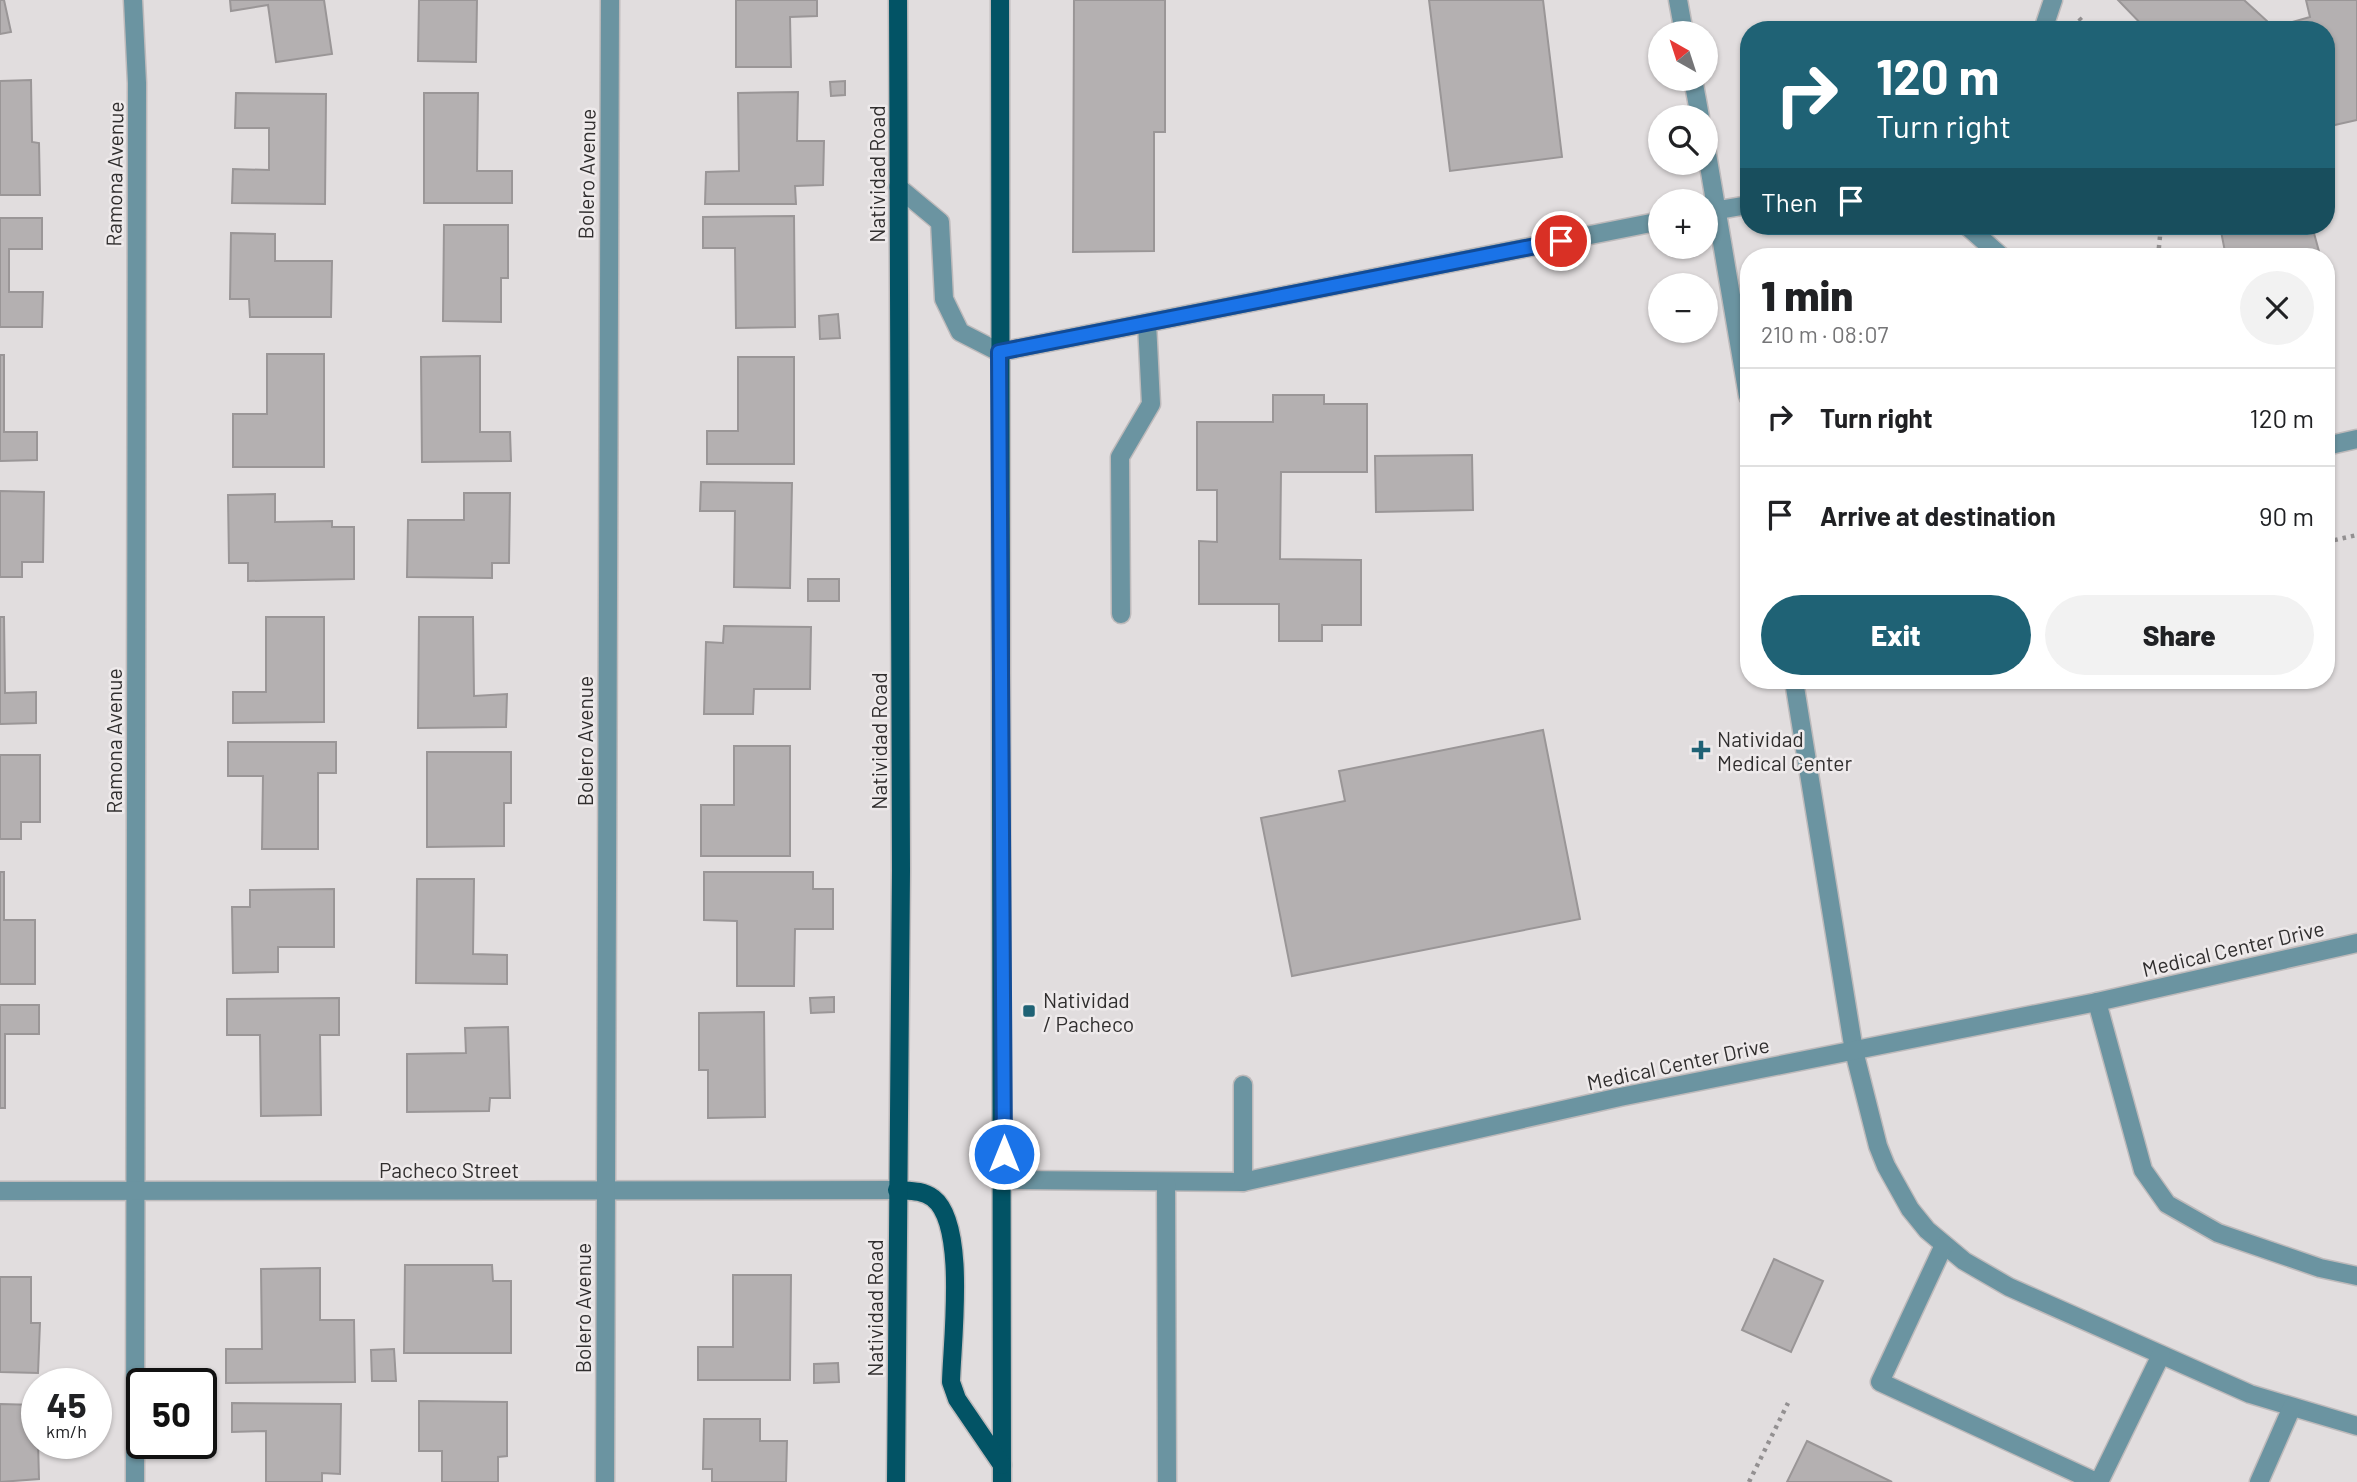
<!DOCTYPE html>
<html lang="en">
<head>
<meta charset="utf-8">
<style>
	:root { --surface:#fff; --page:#f2f2f2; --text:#202124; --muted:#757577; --line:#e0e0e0; --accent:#1f6275 }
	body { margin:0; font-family:Barlow,sans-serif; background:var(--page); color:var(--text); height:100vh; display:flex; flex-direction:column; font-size:26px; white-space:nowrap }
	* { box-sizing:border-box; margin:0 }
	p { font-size:23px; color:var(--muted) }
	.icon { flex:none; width:38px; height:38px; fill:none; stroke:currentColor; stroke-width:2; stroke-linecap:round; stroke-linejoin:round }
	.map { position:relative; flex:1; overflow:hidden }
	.drawer { position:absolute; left:1740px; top:248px; width:595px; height:441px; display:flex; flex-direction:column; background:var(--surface); border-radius:28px; box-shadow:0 2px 5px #0004 }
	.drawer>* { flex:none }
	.hud { position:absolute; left:1740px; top:21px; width:595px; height:214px; border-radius:28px; box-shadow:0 2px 5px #0004; background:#1f6275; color:#fff; overflow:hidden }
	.needle { width:46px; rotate:321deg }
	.tools { position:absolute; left:1648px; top:21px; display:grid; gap:14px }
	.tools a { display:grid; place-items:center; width:70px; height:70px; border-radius:50%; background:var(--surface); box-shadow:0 2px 5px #0004; font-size:35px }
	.speed { position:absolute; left:21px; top:1368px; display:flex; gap:14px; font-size:35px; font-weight:700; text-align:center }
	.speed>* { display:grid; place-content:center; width:91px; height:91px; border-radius:50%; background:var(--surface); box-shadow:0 2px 5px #0004; line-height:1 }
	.speed small { font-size:18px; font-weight:400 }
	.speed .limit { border:4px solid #111; border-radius:10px; background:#fff; color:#111 }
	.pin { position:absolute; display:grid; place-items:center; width:60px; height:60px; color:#fff; margin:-30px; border:4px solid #fff; border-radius:50%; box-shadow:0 2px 7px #0007 }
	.me { position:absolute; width:77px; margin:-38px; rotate:0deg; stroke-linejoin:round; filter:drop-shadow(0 0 5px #0008) }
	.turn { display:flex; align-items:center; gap:24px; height:147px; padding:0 21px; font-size:32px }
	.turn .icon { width:91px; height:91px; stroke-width:2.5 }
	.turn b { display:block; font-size:49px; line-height:60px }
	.then { display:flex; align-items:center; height:66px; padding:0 21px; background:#0003; gap:14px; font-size:26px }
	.round { display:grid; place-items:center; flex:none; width:74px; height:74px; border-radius:37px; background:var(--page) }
	.headline { display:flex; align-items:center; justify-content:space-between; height:119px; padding:0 21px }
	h1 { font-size:42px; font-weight:800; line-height:52px }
	.button { display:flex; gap:14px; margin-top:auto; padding:14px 21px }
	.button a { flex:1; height:80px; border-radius:42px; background:var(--accent); color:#fff; font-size:28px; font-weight:800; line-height:80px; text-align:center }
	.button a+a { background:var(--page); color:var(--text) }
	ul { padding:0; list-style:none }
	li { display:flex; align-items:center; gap:21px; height:98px; padding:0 21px; border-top:2px solid var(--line) }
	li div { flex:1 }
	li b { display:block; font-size:26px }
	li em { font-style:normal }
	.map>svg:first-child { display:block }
	.building { fill:#b4b0b1; stroke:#9a9697; stroke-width:2 }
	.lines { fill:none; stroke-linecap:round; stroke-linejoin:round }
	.minor-casing { stroke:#bebabb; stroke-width:21 }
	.major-casing { stroke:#bebabb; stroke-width:21 }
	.path { stroke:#939091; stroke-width:4.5; stroke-dasharray:3.5 5; stroke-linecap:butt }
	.minor { stroke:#6b94a1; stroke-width:18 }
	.major { stroke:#025365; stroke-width:18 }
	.route-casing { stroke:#114b97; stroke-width:18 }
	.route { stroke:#1a73e8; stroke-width:12 }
	.poi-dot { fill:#1f6275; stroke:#eeeaeb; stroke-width:2.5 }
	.labels { text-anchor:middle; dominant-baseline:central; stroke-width:5; stroke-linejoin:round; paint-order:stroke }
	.street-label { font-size:21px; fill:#302e2e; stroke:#eeeaeb }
	.poi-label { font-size:21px; fill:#302e2e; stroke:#eeeaeb; text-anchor:start }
</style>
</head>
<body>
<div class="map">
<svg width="2357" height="1482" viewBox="0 0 2357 1482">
	<rect width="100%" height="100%" fill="#e1ddde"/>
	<!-- building -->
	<g class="building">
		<polygon points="0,0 4,0 11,32 0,34"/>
		<polygon points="230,0 324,0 332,54 276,62 268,5 231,11"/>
		<polygon points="419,0 477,0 476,62 418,61"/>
		<polygon points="736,0 817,0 817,16 790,17 791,67 736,67"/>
		<polygon points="1074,0 1165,0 1165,132 1154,132 1154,251 1073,252"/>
		<polygon points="1429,0 1543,0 1562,157 1450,171"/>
		<polygon points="2118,0 2244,0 2267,21 2264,30 2147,30"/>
		<polygon points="2306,0 2357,0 2357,120 2326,127 2326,30 2264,30 2310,17"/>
		<polygon points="31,80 32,142 39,143 40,195 0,195 0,81"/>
		<polygon points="845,81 845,95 831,96 830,82"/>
		<polygon points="798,92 797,141 824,141 823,185 795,186 796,204 705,204 706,172 739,171 738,93"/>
		<polygon points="236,93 326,94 325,204 232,203 233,169 269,170 269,128 235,128"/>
		<polygon points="424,93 478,93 477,171 512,171 512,203 424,203"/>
		<polygon points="794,216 795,327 736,328 735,248 703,248 703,217"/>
		<polygon points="0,218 42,218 42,249 9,249 9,292 43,292 42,327 0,327"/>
		<polygon points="444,225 508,225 508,278 501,278 501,322 443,321"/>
		<polygon points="2220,226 2312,226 2320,255 2226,257"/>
		<polygon points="231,233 275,234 275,261 332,261 331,317 250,317 249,299 230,299"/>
		<polygon points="838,314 840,338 820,339 819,316"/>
		<polygon points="267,354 324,354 324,467 233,467 233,414 267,414"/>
		<polygon points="0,355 4,355 4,432 37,432 37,460 0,461"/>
		<polygon points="480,356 480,432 510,432 511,461 422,462 421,357"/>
		<polygon points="738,357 794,357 794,464 707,464 707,431 738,431"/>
		<polygon points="1273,395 1324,395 1324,404 1367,404 1367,472 1281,472 1280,559 1361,560 1361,625 1322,625 1322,641 1279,641 1279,604 1199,604 1199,541 1217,542 1217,490 1197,490 1197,422 1273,422"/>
		<polygon points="1472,455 1473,510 1376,512 1375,456"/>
		<polygon points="701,482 792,483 790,588 734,587 735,511 700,511"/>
		<polygon points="0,491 44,492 43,562 22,562 22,577 0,577"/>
		<polygon points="464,493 510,493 509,563 492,563 492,578 407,577 408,520 464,520"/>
		<polygon points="275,494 275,522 332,521 332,527 354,527 354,579 248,581 248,563 229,563 228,495"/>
		<rect x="808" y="579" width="31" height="22"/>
		<polygon points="0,617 4,617 5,693 36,692 36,723 0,724"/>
		<polygon points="266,617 324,617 324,722 233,723 233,692 266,692"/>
		<polygon points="419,617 473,617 474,696 507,694 506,727 418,728"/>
		<polygon points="724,626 811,627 810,689 754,689 753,714 704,714 706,642 723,643"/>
		<polygon points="1543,730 1580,919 1292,976 1261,818 1345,801 1339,771"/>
		<polygon points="228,742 336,742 336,773 318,773 318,849 262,849 263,776 228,776"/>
		<polygon points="734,746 790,746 790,856 701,856 701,805 734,805"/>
		<polygon points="427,752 511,752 511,803 504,803 504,846 427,847"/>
		<polygon points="0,755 40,755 40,822 21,822 21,839 0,839"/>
		<polygon points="0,872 4,872 4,920 35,920 35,984 0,984"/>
		<polygon points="704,872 813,872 813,889 833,889 833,929 795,929 794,986 737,986 737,921 704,920"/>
		<polygon points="417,879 474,879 473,954 507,955 507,984 416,983"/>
		<polygon points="334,889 334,947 278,947 278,972 233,973 232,907 250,907 250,890"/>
		<polygon points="834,997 834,1012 811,1013 810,998"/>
		<polygon points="339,998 339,1035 320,1035 321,1115 261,1116 260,1035 227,1035 227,999"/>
		<polygon points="0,1005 39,1005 39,1034 5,1034 5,1108 0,1108"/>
		<polygon points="764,1012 765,1117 708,1118 708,1070 699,1070 699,1013"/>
		<polygon points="508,1027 510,1098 490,1098 489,1111 407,1112 407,1054 466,1053 465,1028"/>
		<polygon points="1774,1259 1823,1281 1791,1352 1742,1330"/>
		<polygon points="405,1265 492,1265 493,1281 511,1281 511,1353 404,1353"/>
		<polygon points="320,1268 320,1320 354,1320 355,1382 226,1383 226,1349 262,1349 261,1269"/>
		<polygon points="733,1275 791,1275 790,1380 698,1380 698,1347 733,1347"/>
		<polygon points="0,1277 31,1277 31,1323 40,1323 38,1373 0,1372"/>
		<polygon points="394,1349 396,1381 372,1381 371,1350"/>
		<polygon points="838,1363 839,1382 814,1383 814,1364"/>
		<polygon points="419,1401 507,1402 507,1456 498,1457 498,1482 442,1482 442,1451 419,1451"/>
		<polygon points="232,1403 341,1404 340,1474 322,1473 322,1482 266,1482 266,1431 232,1432"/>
		<polygon points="0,1404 37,1405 39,1479 0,1482"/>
		<polygon points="704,1419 760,1419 760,1441 787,1441 786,1482 712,1482 712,1469 703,1469"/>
		<polygon points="1807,1441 1892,1482 1787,1482"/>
	</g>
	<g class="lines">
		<defs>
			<g id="minor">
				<polyline points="133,0 137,83 135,1482"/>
				<polyline points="1678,0 1684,33"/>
				<polyline points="2043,30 2053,0"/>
				<polyline points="1693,79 1700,117"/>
				<polyline points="1706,148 1748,396"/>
				<polyline points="898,187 940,222 944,299 960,332 999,352 1661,221"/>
				<polyline points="1707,212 1748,205"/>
				<polyline points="1967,226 2002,257"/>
				<polyline points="2326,446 2357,439"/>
				<polyline points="1121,614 1120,457 1151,404 1147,323"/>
				<polyline points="1794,681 1854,1051 1878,1146 1886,1166 1910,1209 1927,1230 1964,1261 2009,1287 2250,1394 2357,1426"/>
				<polyline points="2097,1002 2143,1170 2167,1204 2218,1233 2320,1268 2357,1276"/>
				<polyline points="1004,1180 1243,1182 1620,1097 2097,1002 2357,943"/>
				<polyline points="1166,1182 1167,1482"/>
				<polyline points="1243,1182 1243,1085"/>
				<polyline points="0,1191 897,1190"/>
				<polyline points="1944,1245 1880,1382 2096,1482"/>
				<polyline points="605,1482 610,0"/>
				<polyline points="2099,1482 2161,1355"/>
				<polyline points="2259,1482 2292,1407"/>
			</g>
			<g id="major">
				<polyline points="1000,0 1002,1482"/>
				<path d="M897,1190C910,1191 922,1190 933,1198C967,1224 952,1340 951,1382L957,1399L1002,1465"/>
				<polyline points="896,1482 901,871 898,0"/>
			</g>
		</defs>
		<!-- minor casing -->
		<use href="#minor" class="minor-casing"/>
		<!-- major casing -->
		<use href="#major" class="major-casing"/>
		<!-- path -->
		<g class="path">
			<polyline points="2079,18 2090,30"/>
			<polyline points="2084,257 2095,257"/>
			<polyline points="2158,257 2161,226"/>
			<polyline points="2326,542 2357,535"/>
			<polyline points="1749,1482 1788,1403"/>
		</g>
		<!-- minor -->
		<use href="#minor" class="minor"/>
		<!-- major -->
		<use href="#major" class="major"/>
	</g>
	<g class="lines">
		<defs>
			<polyline id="route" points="1004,1154 999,352 1561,241"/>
		</defs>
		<!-- route casing -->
		<use href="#route" class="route-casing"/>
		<!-- route -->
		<use href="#route" class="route"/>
	</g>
	<!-- markers -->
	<g class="poi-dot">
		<path d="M1697.5 739.5h7v7h7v7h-7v7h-7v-7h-7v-7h7z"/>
		<rect x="1022" y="1004" width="14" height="14" rx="3.5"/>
	</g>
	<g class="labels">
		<!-- street labels -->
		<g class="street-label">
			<text transform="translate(114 174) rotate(-89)">Ramona Avenue</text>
			<text transform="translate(586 174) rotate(-89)">Bolero Avenue</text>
			<text transform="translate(876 174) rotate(-90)">Natividad Road</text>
			<text transform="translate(113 741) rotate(-90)">Ramona Avenue</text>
			<text transform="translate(584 741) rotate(-90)">Bolero Avenue</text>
			<text transform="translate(878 741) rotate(-90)">Natividad Road</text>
			<text transform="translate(2233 948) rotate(-13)">Medical Center Drive</text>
			<text transform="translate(1678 1063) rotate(-12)">Medical Center Drive</text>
			<text x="449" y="1169">Pacheco Street</text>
			<text transform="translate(582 1308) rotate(-90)">Bolero Avenue</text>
			<text transform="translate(874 1308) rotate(-90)">Natividad Road</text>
		</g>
		<!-- poi labels -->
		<g class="poi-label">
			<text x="1717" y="738">Natividad<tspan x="1717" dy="24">Medical Center</tspan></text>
			<text x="1043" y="999">Natividad<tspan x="1043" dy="24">/ Pacheco</tspan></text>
		</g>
	</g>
</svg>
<div class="tools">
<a><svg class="needle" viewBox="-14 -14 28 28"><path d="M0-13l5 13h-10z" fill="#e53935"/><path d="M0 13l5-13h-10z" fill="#757577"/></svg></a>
<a><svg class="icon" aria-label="search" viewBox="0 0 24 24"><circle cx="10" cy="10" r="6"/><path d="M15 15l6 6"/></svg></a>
<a>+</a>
<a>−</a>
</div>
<div class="speed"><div>45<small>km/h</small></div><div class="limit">50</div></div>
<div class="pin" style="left:1561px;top:241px;background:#d93025"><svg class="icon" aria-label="arrive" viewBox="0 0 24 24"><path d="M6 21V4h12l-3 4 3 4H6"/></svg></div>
<svg class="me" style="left:1004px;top:1154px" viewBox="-20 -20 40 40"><circle r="17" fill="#1a73e8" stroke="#fff" stroke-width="3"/><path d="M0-11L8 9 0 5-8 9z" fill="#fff"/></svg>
<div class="hud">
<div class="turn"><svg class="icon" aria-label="right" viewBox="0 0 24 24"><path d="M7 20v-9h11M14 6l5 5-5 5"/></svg><div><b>120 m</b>Turn right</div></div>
<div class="then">Then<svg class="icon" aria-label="arrive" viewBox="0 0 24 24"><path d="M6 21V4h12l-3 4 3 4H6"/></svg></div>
</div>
<section class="drawer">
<div class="headline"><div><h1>1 min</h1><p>210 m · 08:07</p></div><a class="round"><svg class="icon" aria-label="close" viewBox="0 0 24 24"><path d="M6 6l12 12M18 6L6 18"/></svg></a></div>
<ul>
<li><svg class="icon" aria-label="right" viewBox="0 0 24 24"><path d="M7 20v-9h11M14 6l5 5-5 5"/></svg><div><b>Turn right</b></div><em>120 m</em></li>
<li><svg class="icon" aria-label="arrive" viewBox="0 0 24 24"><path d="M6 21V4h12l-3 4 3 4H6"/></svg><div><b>Arrive at destination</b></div><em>90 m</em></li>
</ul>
<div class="button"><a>Exit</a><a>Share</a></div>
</section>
</div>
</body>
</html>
